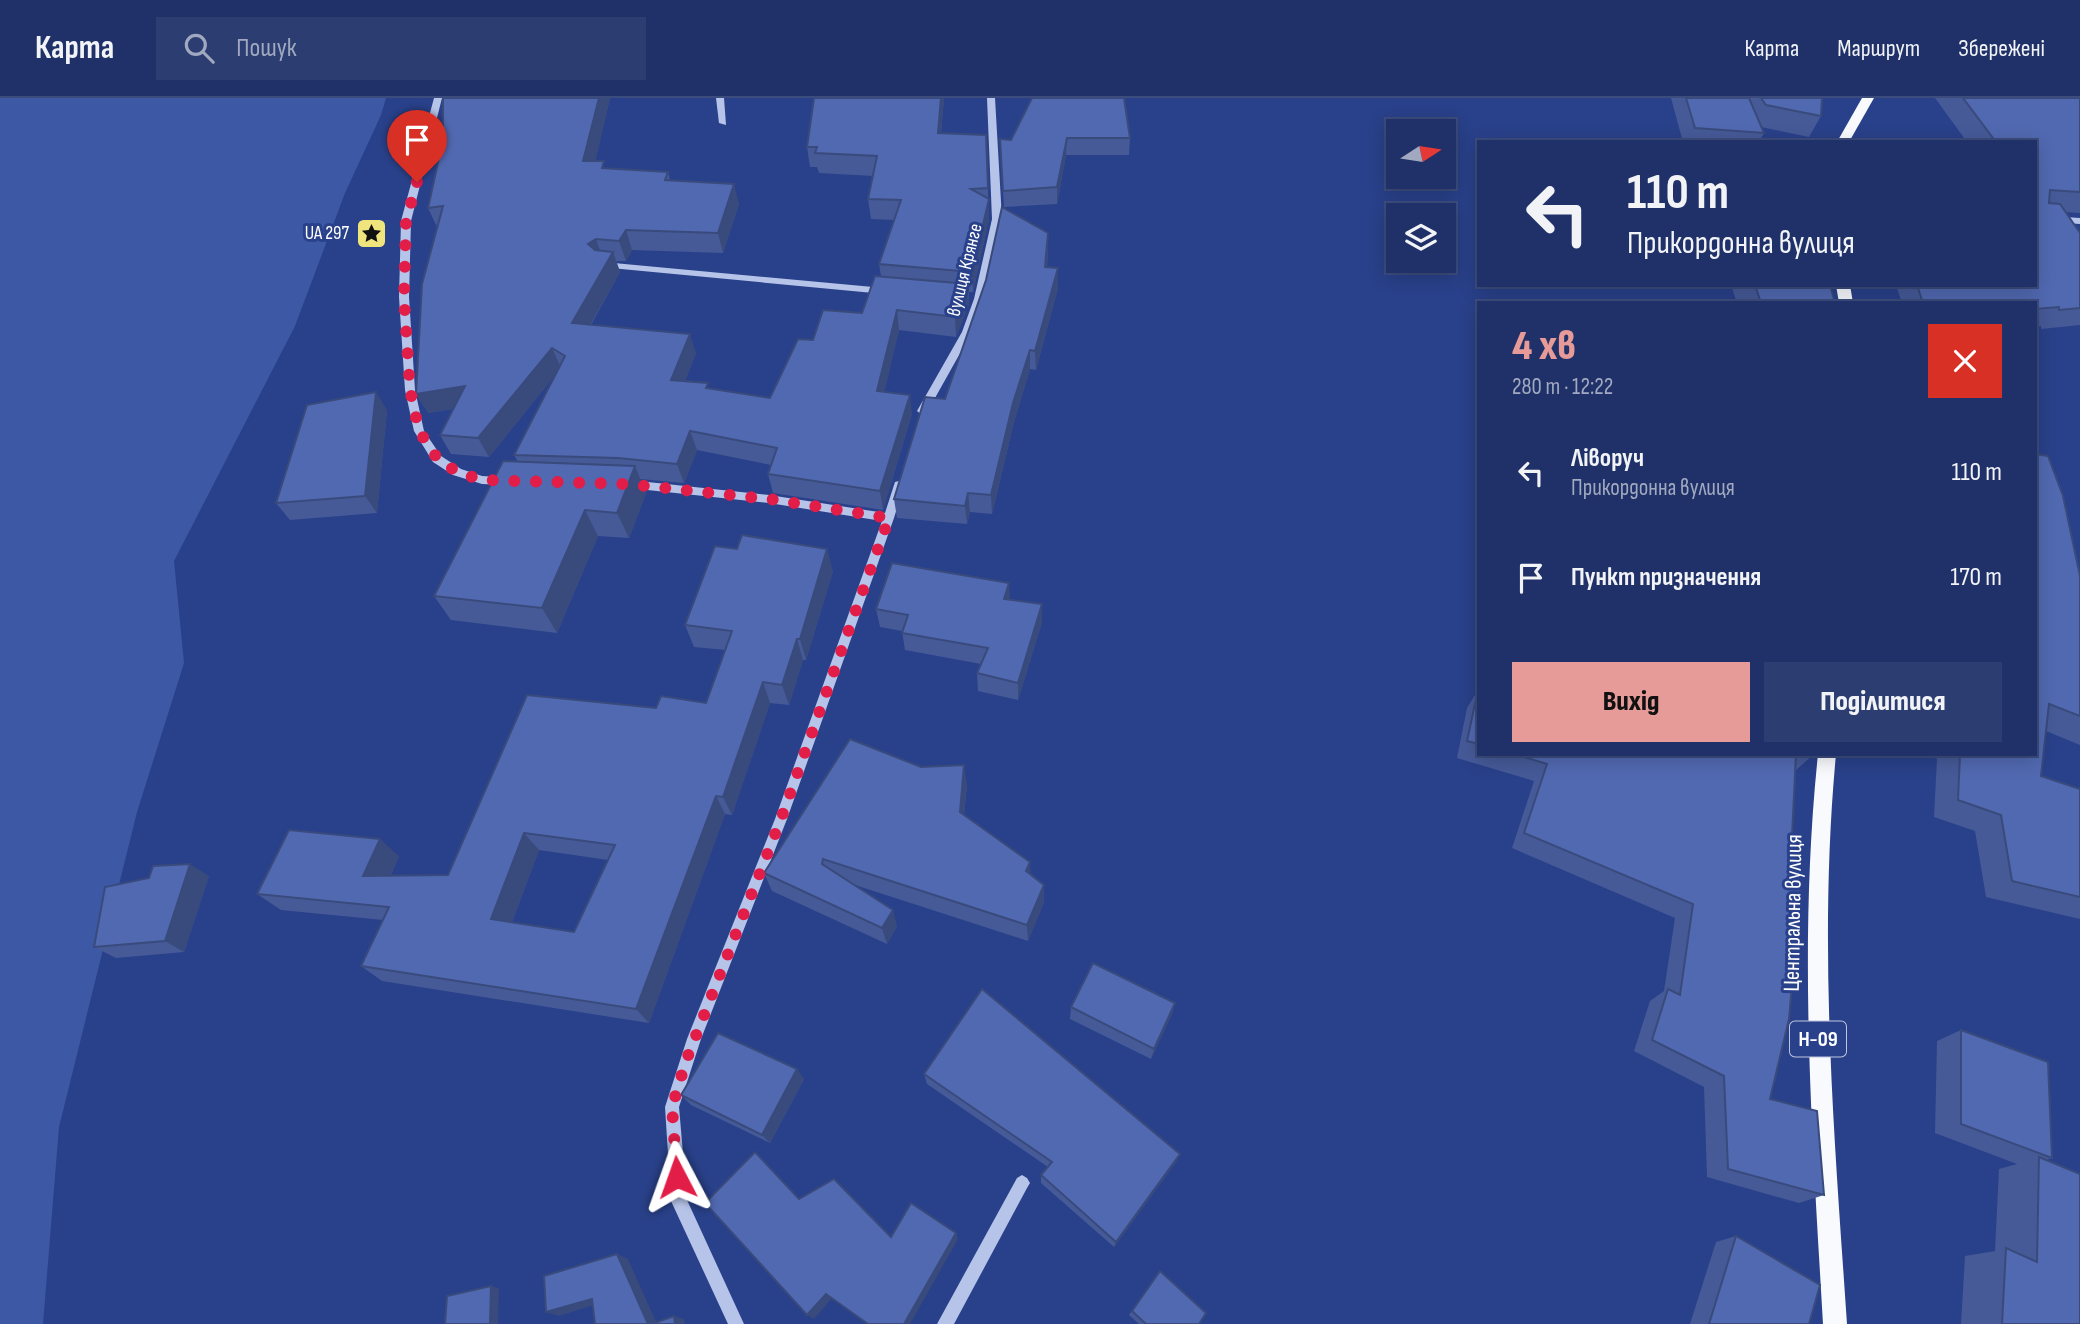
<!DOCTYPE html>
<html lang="uk">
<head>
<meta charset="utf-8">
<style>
	:root { --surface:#1f3168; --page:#2c3d71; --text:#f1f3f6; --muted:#a1a9c0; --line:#3c4c7c; --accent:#e69b98 }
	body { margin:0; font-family:"Sofia Sans Condensed",sans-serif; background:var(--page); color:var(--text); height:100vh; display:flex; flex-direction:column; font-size:26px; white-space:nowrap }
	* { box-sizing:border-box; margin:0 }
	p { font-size:23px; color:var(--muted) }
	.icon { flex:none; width:38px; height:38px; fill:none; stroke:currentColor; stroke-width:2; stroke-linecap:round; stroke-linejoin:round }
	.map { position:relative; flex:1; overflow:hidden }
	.panel { position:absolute; left:1477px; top:203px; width:560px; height:455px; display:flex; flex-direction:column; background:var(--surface); border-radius:0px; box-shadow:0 4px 18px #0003,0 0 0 2px var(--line) }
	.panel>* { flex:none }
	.hud { position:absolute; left:1477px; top:42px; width:560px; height:147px; border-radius:0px; box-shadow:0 4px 18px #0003,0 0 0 2px var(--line); background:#1f3168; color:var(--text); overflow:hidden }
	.needle { width:46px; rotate:78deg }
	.controls { position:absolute; left:1386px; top:21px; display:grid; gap:14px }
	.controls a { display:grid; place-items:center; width:70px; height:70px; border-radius:0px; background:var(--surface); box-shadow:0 4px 18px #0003,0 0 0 2px var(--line); font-size:35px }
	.pin { position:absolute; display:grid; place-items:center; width:60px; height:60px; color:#fff; margin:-72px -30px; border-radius:50% 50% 50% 0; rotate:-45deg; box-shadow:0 0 7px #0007 }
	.pin .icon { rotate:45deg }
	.me { position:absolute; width:77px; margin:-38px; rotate:356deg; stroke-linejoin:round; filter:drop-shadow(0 0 5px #0008) }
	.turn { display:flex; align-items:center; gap:24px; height:147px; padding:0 35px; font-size:32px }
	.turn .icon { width:91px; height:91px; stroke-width:2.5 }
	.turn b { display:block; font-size:49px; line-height:60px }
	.round { display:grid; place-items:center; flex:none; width:74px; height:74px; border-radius:0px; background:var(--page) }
	.summary { display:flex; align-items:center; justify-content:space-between; height:119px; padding:0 35px }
	h1 { font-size:42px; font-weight:800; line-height:52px; color:var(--accent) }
	.button { display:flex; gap:14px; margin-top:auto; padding:14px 35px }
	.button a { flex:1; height:80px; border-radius:0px; background:var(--accent); color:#111; font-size:28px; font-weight:800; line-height:80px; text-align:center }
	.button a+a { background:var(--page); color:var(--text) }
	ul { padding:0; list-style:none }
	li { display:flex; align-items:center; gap:21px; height:105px; padding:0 35px }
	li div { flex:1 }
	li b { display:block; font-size:26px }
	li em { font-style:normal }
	header { display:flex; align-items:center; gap:42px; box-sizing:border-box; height:98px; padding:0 35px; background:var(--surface); border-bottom:2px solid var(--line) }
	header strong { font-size:33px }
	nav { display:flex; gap:38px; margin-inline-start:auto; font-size:24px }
	.search { width:490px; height:63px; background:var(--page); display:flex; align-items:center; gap:18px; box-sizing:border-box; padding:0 24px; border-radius:0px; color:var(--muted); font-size:26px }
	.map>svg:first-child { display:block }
	.green { fill:#3d59a6 }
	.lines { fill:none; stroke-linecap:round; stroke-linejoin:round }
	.minor { fill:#b7c4e9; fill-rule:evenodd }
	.major { fill:#f9fafe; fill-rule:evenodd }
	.wall { fill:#465a98; fill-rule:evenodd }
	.shaded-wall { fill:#394a7c }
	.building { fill:#5169b1; stroke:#394a7c; stroke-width:2; fill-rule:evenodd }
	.route { stroke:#e11d48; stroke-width:12; stroke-dasharray:0 21.6 }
	.labels { text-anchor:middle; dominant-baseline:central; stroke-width:6; stroke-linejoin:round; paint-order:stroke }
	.far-poi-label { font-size:19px; fill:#fff; stroke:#29418a; text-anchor:end }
	.far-street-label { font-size:19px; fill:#fff; stroke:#29418a }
	.shield { fill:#29418a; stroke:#bfc6dc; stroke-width:2 }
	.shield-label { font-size:21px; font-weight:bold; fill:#fff }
	.street-label { font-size:23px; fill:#fff; stroke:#29418a }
</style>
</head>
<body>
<header>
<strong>Карта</strong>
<div class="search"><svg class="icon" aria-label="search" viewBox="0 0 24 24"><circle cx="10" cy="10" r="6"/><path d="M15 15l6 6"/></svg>Пошук</div>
<nav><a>Карта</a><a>Маршрут</a><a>Збережені</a></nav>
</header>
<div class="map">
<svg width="2080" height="1226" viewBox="0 0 2080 1226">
	<rect width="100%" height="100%" fill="#29418a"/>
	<!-- green -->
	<polygon class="green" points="0,0 386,0 381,17 345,95 295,228 174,463 184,565 137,714 59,1029 43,1226 0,1226"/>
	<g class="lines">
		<!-- minor -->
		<g class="minor">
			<polygon points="434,0 442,0 411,123 409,199 415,292 424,333 441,358 461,371 482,378 514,380 515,383 514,386 510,387 482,386 453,377 433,364 414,333 405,292 399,199 401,123"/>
			<polygon points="716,0 724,0 726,27 719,25"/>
			<polygon points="987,0 995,0 1002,121 984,201 972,234 926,316 922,317 917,313 962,234 974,201 992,121"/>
			<polygon points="2035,117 2080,120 2080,126 2035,123"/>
			<polygon points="603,164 884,190 889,193 884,196 600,169 600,165"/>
			<polygon points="629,382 769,397 885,415 895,384 899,383 904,387 894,420 787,721 701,941 679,1009 687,1102 744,1226 728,1226 671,1103 665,1009 687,941 775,721 882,423 769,405 629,390 624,386"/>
			<polygon points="1022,1077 1027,1080 1030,1085 1027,1090 954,1226 937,1226 1017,1080"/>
		</g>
		<!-- major -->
		<g class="major">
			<polygon points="1862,0 1874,0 1849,44 1837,44"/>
			<polygon points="1836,187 1850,187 1853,205 1839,205"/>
			<path d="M1818,656H1836C1818,847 1834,1035 1847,1226H1823C1812,1035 1798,847 1818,656Z"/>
		</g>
	</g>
	<!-- wall -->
	<g class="wall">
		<polygon points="443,0 610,0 595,63 606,71 668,74 670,82 739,106 723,155 632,152 626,163 616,163 620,174 591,227 696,255 685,283 709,290 770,300 813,242 862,215 881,178 879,166 894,122 871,121 868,101 873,78 819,75 817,69 810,69 807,49 814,0 944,0 941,35 986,37 989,121 973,194 969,194 969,206 956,239 899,232 884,294 912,316 883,412 773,395 768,376 771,367 697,352 684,385 640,381 646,395 629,440 598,438 557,535 451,522 434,498 518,364 514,357 556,276 489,359 451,356 440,337 453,311 428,315 416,296 437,129 428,110 443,42"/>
		<polygon points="1671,0 1822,0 1821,18 1809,39 1761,29 1764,35 1759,44 1683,44"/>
		<polygon points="1935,0 2080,0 2080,115 2065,114 2080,135 2080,227 2041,231 2041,228 2035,229 2035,205 1902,205 1896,187 2035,187 2035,44 1967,44"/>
		<polygon points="1130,40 1129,57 1066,57 1057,106 1004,109 1001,58 1011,42"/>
		<polygon points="1048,154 1047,169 1058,190 1036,272 1030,271 1014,324 992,416 970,414 967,426 897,420 894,401"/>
		<polygon points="1731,187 1830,187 1835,205 1737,205"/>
		<polygon points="387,312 377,415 290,422 276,405"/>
		<path d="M833,473L806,562H803L789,607L770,605L732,717L725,716L649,925L382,883L361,868L383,822L281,812L257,796L399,758L391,777H448L656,610L706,605L725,552L694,549L685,527ZM539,752L608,762L574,834L512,824Z"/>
		<polygon points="2080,478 2080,647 2046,633 2041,678 2080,691 2080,821 1986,799 1975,733 1934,719 1937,661 1928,657 1929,656 2035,656"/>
		<polygon points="1009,485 1009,502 1042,524 1018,602 978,593 977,575 981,566 905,552 902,533 880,529 876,511"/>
		<polygon points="1478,592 1479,592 1479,656 1814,656 1795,673 1770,1001 1824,1097 1799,1105 1707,1079 1704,989 1634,953 1650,903 1664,893 1675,820 1512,750 1534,683 1457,660 1467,610"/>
		<polygon points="967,687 964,717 1044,787 1044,804 1028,843 855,787 897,828 887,846 772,793 764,775"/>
		<polygon points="209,778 184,854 116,860 94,849"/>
		<polygon points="1175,905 1172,916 1151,961 1070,921 1071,909"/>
		<polygon points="1961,932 2052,1060 2046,1062 2080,1226 1961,1226 1965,1158 1995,1153 1999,1071 2017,1066 1935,1035 1937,943"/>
		<polygon points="924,976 1180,1056 1176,1064 1114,1149 1041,1085 1041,1077 1048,1069 927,986"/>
		<polygon points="804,981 770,1045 691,1007 681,997"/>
		<polygon points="1736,1138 1809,1226 1690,1226 1716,1144"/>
		<polygon points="1160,1173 1199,1226 1139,1226 1129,1217"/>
	</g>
	<!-- shaded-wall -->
	<g class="shaded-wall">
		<polygon points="599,0 610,0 591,83 583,63"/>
		<polygon points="941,0 944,0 939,55 938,35"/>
		<polygon points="1067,40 1066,57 1057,106 1057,89"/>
		<polygon points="734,86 739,106 723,155 718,135"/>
		<polygon points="989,101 989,121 973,194 972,174"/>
		<polygon points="626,132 632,152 626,163 619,143"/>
		<polygon points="1048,135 1048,154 1045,189 1045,169"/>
		<polygon points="596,141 603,161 588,146"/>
		<polygon points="613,154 620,174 580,245 572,225"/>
		<polygon points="1058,170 1058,190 1036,272 1035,253"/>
		<polygon points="968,186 969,206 956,239 955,219"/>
		<polygon points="897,212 899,232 880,313 877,293"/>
		<polygon points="690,236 696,255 678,301 671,282"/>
		<polygon points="552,250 561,270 489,359 478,340"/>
		<polygon points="1030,252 1030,271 1014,324 992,416 991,397 1013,305"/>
		<polygon points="465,288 476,307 428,315 416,296"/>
		<polygon points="376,294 387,312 377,415 365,398"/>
		<polygon points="910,297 912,316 883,412 880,393"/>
		<polygon points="690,333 697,352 684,385 677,366"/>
		<polygon points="635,368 646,395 629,440 617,415"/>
		<polygon points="968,395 970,414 967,426 965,408"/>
		<polygon points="585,412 598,438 557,535 542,510"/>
		<polygon points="827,451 833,473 806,562 800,541"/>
		<polygon points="1009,485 1010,503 1004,501"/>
		<polygon points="1042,506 1042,524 1018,602 1018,585"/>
		<polygon points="797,541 803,562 789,607 782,587"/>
		<polygon points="763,584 770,605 732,717 723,699"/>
		<polygon points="964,667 967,687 962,733 960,714"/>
		<polygon points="716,698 725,716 649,925 636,911"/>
		<polygon points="524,735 539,752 507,837 491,821"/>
		<polygon points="380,741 399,758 383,794 363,778"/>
		<polygon points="1030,764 1031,782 1026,773"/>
		<polygon points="190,766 209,778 184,854 165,843"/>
		<polygon points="1044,787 1044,804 1028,843 1027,827"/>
		<polygon points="893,812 897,828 887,846 882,830"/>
		<polygon points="1175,905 1172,916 1151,961 1154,951"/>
		<polygon points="797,971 804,981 770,1045 762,1037"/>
		<polygon points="1180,1056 1176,1064 1114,1149 1116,1144"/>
		<polygon points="956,1135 958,1141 910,1226 904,1226"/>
		<polygon points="617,1156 628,1161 657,1226 648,1226"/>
		<polygon points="491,1188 499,1190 498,1226 490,1226"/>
		<polygon points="826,1196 832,1200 814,1221 807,1217"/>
		<polygon points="592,1201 603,1204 559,1218 546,1214"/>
		<polygon points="674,1218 684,1221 685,1226 675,1226"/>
	</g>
	<!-- building -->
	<g class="building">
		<polygon points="443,0 599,0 583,63 604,63 602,70 668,74 665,82 734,86 718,135 626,132 619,143 596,141 588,146 595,152 613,154 572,225 690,236 671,282 708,285 706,290 770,300 798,241 813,242 823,212 862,215 875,178 968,186 955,219 897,212 877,293 910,297 880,393 768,376 777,350 690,333 677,366 618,360 514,357 565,258 552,250 478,340 440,337 465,288 416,296 422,186 443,108 428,110 443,42"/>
		<polygon points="814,0 941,0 938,35 986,37 988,90 971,91 989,101 972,174 879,166 901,102 868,101 877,58 815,55 817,49 807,49"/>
		<polygon points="1032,0 1124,0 1130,40 1067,40 1057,89 1003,93 1000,41 1011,42"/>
		<polygon points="1686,0 1749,0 1764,35 1695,30"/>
		<polygon points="1761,0 1822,0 1821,18 1766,7"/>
		<polygon points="1963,0 2080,0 2080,94 2050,92 2049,105 2060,106 2080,135 2080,210 2059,212 2059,209 2035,211 2035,205 1923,205 1917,187 2035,187 2035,44 1996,44"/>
		<polygon points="1002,109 1048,135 1045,169 1058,170 1035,253 1030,252 1013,305 991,397 968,395 965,408 894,401 925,299 945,301 986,182"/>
		<polygon points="1755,187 1830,187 1835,205 1761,205"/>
		<polygon points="376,294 365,398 276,405 307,307"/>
		<polygon points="2035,356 2048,358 2063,398 2080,478 2080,618 2049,606 2041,678 2080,691 2080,799 2012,783 2001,717 1958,702 1960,656 2035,656"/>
		<polygon points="503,363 635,368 617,415 585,412 542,510 434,498"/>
		<path d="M742,437L827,451L800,541H797L782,587L763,584L723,699L716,698L636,911L361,868L389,809L257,796L289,732L380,741L363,778L448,777L527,597L656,610L661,598L706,605L732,533L685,527L715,448L737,451ZM524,735L615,747L574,834L491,821Z"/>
		<polygon points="892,465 1009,485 1004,501 1042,506 1018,585 977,575 988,550 902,535 908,517 876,511"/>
		<polygon points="1478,592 1479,592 1479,646 1467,643"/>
		<polygon points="850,641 921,669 964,667 960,714 1030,764 1026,773 1044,787 1027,827 823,761 822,766 893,812 882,830 764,775"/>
		<polygon points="1514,656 1796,656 1791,759 1803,763 1789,921 1770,1001 1817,1013 1824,1097 1728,1071 1724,978 1652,942 1668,891 1680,897 1693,806 1524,735 1547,666"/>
		<polygon points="190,766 165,843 94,849 105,789 149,780 153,768"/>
		<polygon points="1093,865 1175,905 1154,951 1071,909"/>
		<polygon points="982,891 1180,1056 1116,1144 1041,1077 1052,1064 924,976"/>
		<polygon points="1961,932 2048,964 2052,1060 1961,1026"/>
		<polygon points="718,935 797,971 762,1037 681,997"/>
		<polygon points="755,1054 799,1101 834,1081 891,1139 911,1105 956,1135 904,1226 868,1226 826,1196 807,1217 705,1105"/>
		<polygon points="2039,1059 2080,1076 2080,1226 2002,1226 2006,1150 2037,1164"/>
		<polygon points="1736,1138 1820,1187 1809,1226 1709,1226"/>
		<polygon points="617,1156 648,1226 595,1226 592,1201 546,1214 544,1178"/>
		<polygon points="1160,1173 1206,1215 1199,1226 1146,1226 1132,1213"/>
		<polygon points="491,1188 490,1226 445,1226 447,1198"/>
		<polygon points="674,1218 675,1226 652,1226"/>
	</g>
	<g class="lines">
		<!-- route -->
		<polyline class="route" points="417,84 406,123 404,200 410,292 419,333 437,360 457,374 482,382 626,386 769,401 889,420 781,721 686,963 672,1009 677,1079"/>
	</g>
	<!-- icons -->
	<defs>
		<symbol id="sight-square" viewBox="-11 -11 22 22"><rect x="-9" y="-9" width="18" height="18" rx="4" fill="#f0e57d" stroke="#29418a"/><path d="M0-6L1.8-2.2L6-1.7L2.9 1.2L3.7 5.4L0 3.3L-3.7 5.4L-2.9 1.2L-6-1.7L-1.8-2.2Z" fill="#111"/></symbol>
	</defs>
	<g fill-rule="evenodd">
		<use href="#sight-square" x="354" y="118" width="35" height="35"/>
	</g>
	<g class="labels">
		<!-- far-poi labels -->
		<g class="far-poi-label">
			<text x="349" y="135">UA 297</text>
		</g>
		<!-- far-street labels -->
		<g class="far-street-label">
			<text transform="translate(965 172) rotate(-76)">вулиця Крянге</text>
		</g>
		<!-- shield labels -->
		<rect class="shield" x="1790" y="923.5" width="56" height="35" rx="5"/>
		<g class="shield-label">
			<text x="1818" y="941">Н-09</text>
		</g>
		<!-- street labels -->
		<g class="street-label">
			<text transform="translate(1793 815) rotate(-89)">Центральна вулиця</text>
		</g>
	</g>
</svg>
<div class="controls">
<a><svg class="needle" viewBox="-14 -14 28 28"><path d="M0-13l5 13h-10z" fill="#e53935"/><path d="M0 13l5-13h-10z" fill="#a1a9c0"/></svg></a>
<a><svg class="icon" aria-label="layers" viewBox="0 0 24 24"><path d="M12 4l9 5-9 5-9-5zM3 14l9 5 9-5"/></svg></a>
</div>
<div class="pin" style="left:417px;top:84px;background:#d93025"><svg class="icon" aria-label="arrive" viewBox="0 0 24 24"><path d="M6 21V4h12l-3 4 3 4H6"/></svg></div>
<svg class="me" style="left:677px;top:1079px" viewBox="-20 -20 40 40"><path d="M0-17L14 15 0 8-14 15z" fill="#e11d48" stroke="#fff" stroke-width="4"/></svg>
<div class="hud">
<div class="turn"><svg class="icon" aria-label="left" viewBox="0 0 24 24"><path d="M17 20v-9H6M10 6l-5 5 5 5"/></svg><div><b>110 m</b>Прикордонна вулиця</div></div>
</div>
<section class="panel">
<div class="summary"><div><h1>4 хв</h1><p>280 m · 12:22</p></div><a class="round" style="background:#d93025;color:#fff"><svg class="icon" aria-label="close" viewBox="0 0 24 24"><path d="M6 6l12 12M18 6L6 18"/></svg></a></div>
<ul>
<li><svg class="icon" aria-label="left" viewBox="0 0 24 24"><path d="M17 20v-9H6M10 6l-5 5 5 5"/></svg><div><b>Ліворуч</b><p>Прикордонна вулиця</p></div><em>110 m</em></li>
<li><svg class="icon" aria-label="arrive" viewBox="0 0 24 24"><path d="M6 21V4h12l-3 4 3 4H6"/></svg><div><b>Пункт призначення</b></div><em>170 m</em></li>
</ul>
<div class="button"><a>Вихід</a><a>Поділитися</a></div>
</section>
</div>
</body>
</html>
